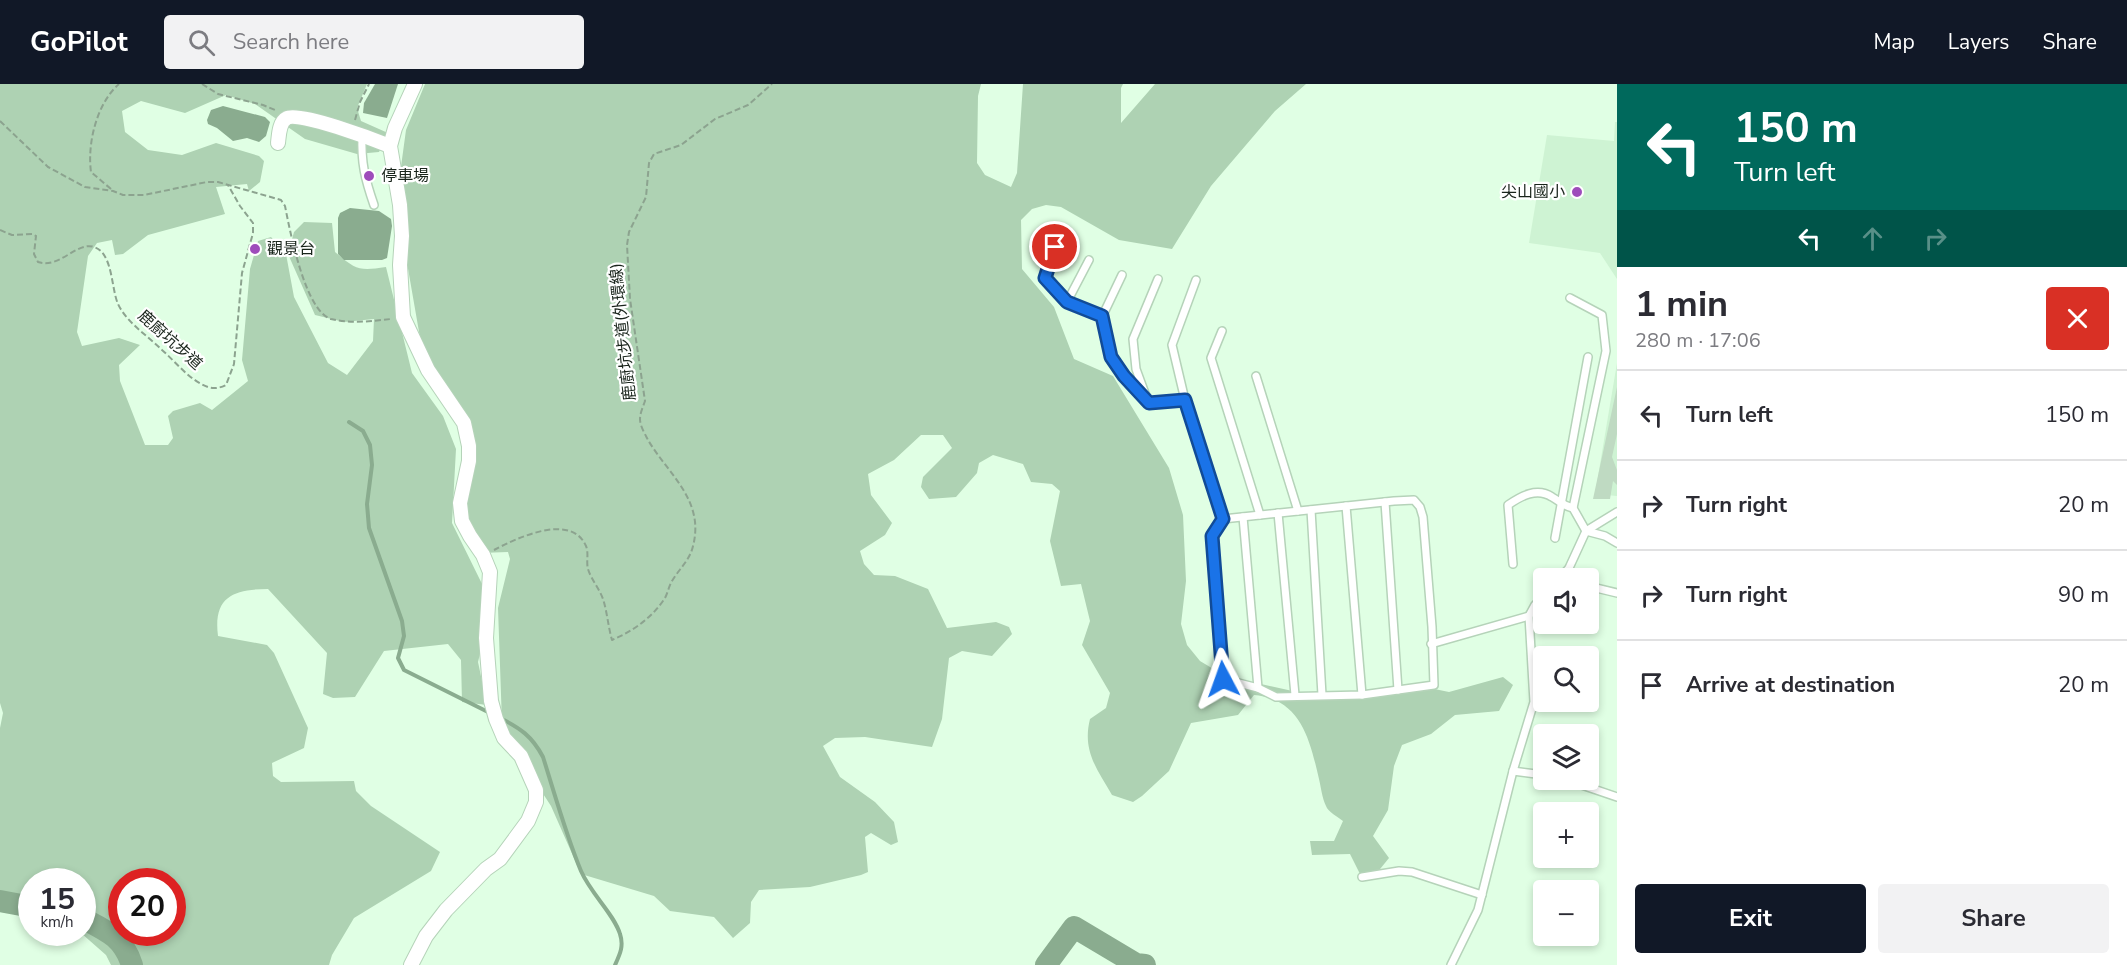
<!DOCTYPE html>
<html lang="en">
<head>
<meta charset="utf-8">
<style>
	:root { --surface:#fff; --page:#f2f2f3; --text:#2b2b33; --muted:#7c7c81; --line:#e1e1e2; --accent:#111827 }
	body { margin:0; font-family:"Nunito Sans","Noto Sans TC",sans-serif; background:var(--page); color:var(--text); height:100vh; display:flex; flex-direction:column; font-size:22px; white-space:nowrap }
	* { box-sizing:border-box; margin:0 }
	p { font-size:20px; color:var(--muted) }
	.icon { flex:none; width:33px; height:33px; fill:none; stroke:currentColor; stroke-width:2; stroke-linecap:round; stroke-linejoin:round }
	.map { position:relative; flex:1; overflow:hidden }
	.side { display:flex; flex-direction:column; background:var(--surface); width:510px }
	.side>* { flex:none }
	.hud { background:#00695c; color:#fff; overflow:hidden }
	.tools { position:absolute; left:1533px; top:484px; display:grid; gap:12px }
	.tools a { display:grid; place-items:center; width:66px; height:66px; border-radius:6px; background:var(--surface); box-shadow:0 3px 9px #0003; font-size:30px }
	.speed { position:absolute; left:18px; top:784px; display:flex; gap:12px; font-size:30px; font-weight:700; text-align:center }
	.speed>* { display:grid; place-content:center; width:78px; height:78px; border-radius:50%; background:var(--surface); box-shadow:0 3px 9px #0003; line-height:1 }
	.speed small { font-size:15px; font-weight:400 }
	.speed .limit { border:9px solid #d22; background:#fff; color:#111 }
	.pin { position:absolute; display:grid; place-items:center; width:51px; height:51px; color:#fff; margin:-26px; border:3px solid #fff; border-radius:50%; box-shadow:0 2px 6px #0007 }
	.me { position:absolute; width:66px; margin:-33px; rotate:356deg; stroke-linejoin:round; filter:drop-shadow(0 0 4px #0008) }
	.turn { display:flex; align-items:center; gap:21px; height:126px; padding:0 18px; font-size:27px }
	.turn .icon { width:78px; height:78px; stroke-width:2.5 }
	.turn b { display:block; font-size:42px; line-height:51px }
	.lanes { display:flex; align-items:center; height:57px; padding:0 18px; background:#0003; justify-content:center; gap:30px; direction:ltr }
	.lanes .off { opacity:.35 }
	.round { display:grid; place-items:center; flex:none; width:63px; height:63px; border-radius:6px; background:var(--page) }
	.headline { display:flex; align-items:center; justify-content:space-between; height:102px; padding:0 18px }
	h1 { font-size:36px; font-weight:700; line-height:45px }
	.primary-button { display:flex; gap:12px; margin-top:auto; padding:12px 18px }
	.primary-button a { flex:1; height:69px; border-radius:6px; background:var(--accent); color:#fff; font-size:24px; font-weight:700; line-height:69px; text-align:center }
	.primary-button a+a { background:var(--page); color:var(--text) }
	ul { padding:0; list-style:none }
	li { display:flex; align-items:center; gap:18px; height:90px; padding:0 18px; border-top:2px solid var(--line) }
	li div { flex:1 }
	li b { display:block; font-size:22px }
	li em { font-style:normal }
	header { display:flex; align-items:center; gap:36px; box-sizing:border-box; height:84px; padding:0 30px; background:var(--accent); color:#fff }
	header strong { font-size:28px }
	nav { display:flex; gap:33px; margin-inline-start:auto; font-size:21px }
	.search { width:420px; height:54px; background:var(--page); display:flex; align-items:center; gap:15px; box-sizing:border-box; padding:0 21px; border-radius:6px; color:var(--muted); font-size:22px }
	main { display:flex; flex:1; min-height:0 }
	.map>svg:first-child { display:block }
	.built { fill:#cef3d3 }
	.green { fill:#bfdac2 }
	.forest { fill:#aed2b3; fill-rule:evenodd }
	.water { fill:#8aac8f }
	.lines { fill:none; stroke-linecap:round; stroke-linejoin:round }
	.stream { stroke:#8aac8f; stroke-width:4 }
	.river { stroke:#8aac8f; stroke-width:22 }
	.service-casing { stroke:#b5d3b9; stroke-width:10 }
	.minor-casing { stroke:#b5d3b9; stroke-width:16 }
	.path { stroke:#8ca38f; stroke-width:2; stroke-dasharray:6 3; stroke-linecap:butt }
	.service { stroke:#fff; stroke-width:7 }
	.minor { stroke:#fff; stroke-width:14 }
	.route-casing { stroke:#114b97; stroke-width:15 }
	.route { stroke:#1a73e8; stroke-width:10 }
	.poi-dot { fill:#9e4cbb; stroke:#fff; stroke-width:2 }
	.labels { text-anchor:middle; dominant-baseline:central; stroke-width:4.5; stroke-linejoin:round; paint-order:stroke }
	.poi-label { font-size:16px; fill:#19241b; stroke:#fff; text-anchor:start }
	.street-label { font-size:16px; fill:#19241b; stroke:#fff }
</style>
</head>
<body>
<header>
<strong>GoPilot</strong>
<div class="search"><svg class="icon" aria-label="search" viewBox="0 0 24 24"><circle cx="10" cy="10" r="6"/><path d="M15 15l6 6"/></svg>Search here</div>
<nav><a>Map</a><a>Layers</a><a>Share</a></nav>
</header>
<main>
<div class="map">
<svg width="1617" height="881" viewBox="0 0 1617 881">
	<rect width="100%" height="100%" fill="#e0ffe4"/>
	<!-- built -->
	<g class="built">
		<polygon points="1615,38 1617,38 1617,195 1600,169 1529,159 1547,51 1614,57"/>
		<polygon points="1617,279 1617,412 1595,410"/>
	</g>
	<!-- green -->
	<polygon class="green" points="1617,303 1617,350 1612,373 1617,386 1617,401 1613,397 1610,415 1593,415"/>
	<!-- forest -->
	<g class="forest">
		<path d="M0,0H367L357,24L361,37L388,49L379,68L357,70L305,55L255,20L226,11L185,29L141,17L122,27L125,48L148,66L182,71L216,59L259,72L264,77L260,98L249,107L247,100L216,103L225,130L148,151L123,170L115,171L112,156L97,159L88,172L77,248L82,262L119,254L140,261L119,281L120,297L145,361H168L173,354L168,332L173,327L200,319L212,326L248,297L242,276L250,185L258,157L271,153L286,170L294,213L328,279L347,291L373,257L374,235L344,238L315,231L288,170L294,148L304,138L332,139L335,168C356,186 359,187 386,183L412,289L443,332L456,365L452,439L484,504L487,540L478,578L487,621L462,618L461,576L448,560L384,567L355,613L333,614L323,610L327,569L268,505C233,505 213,513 218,552L267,561L274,569L308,644L304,664L272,679L273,692L281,698L354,697L356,707L371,722L440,768L431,787L354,834L332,871L329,881H111L106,871L81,849L82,798H32L31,828H0V644L3,629L0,619ZM122,798H172V849H122Z"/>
		<path d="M425,0H981L978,12L977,79L985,91L1011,103L1017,89L1023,0H1123L1121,4V39L1155,0H1306L1275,27L1211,102L1172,165L1119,156L1061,123L1046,121L1032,125L1021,136L1022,185L1054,223L1074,275L1113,292L1169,384L1183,431L1186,497L1181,540L1187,561L1200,577L1225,592L1324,614L1415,601L1449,608L1503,593L1513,601L1499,627L1455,631L1431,650L1402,661L1394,682L1388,726L1373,752L1389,774L1376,790H1360L1350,770L1312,771L1310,757H1334L1343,737C1338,733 1328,728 1326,722C1322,714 1321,703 1319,695C1310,656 1301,615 1254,611L1238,631L1191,639L1169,687L1142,712L1133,718L1112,711C1097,685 1082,667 1090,635L1106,624L1110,609L1082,561L1090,537L1081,500L1061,502L1050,457L1060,407L1052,400L1031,398L1023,380L993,371L979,379L977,389L956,413L929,415L921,403L923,393L952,364L943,351H921L894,376L868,390L871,411L892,439L885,451L860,467L864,480L874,491L895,492L928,505L947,544L996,538L1009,543L1012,550L992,572L962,567L949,574L942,635L932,663L865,653L835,654L823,662L840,693L875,718L894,738L898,758L891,761L871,749L865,753L868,788L861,791L810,803L759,806L751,818L750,839L733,854L714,833L670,827L654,812L581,790L551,722L512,662L502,639L498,524L510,475L508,468L480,469L465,443L472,370L422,265L402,150L400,90L406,46Z"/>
	</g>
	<!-- water -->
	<g class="water">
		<polygon points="375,0 398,0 387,34 363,29 364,19"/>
		<polygon points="223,22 265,33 270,38 266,52 259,58 247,54 233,57 217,44 208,40 207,36 211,26"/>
		<polygon points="350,124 379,127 391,135 392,142 387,174 382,176 344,176 338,170 338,134 340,129"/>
	</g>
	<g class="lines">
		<!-- stream -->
		<g class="stream">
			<polyline points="349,338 363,347 370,361 372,381 367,420 369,444 402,537 404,552 398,574 404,586 490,629"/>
			<path d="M500,634C520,644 532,652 543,673C555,711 566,751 581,787C591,810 614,830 620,850C624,862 620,870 615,881"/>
		</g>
		<!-- river -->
		<g class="river">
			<polyline points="0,817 32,823"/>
			<path d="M82,834C107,847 123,853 132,881"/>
			<polyline points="1046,881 1074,843 1136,880 1145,881"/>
		</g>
		<defs>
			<g id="service">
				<path d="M362,51C361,79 365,95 374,121"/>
				<polyline points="1055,163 1045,194 1067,218 1102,233 1111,273 1123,292 1149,319 1185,316 1223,435 1394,417 1414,416 1420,423 1423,433 1432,543 1434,601 1362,611 1276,613 1258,604 1223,595 1212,452 1223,435"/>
				<polyline points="1570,214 1602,231 1606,267 1573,424 1586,447 1605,452 1617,459"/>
				<polyline points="1067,218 1089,176"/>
				<polyline points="1102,233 1122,191"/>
				<polyline points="1222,247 1211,274 1260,431"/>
				<polyline points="1256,292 1298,427"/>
				<polyline points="1147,315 1136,285 1133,255 1158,195"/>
				<polyline points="1185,316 1172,261 1196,196"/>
				<polyline points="1385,418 1398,606"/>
				<polyline points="1346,422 1362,611"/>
				<polyline points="1311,426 1322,611"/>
				<polyline points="1278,429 1295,611"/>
				<polyline points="1243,433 1258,604"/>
				<polyline points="1555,454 1588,273"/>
				<path d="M1513,480L1508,421C1521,412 1537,403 1552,413C1561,418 1563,422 1573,424"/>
				<polyline points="1559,495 1569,484 1586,447 1617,428"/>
				<polyline points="1588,502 1617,509"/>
				<polyline points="1431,560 1529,532"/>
				<polyline points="1513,687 1544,691"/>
				<polyline points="1567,696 1617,713"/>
				<polyline points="1362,793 1399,787 1412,788 1482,811"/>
				<polyline points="1451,881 1478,826 1513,687 1534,618 1529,532 1535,521 1544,512"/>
			</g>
			<g id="minor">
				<path d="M278,59C279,51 279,38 287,34C299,27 375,56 390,62"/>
				<polyline points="411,881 426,852 446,826 486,785 500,775 528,737 536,718 536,706 521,672 504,654 496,635 491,617 486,554 490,488 483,471 470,452 462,437 460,419 469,377 469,362 464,339 428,286 403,233 400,181 402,152 400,121 390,62 395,44 415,0"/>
			</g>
		</defs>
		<!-- service casing -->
		<use href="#service" class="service-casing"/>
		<!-- minor casing -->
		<use href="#minor" class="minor-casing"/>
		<!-- path -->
		<g class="path">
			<polyline points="202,0 218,10 263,21 275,26"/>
			<polyline points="355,36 360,18 369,0"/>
			<path d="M0,37L48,83L85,103L113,107L123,111H144L207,98H218L281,116L285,122C290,147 305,227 331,235C350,240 373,237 391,235"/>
			<path d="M111,105L91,88C87,59 97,19 119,0"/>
			<path d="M0,146L12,151L32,150L36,152L34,170L38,178C60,185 77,157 94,163C113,169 111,204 118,220C127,239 147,251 162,266C177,279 189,296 208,303C214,305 220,304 226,301L234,280L242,189L253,149V139L240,122L228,101"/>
			<path d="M494,466C517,454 571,428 586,462C589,469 586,478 588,485C591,495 599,504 603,515C607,527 608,542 612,556C633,547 652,534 665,514C668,508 669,502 672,497C679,485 690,476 693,462C705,416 668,390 648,356C645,350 640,342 640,335C640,329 643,323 645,317L630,215L627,161L629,148L646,113L649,79L654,70L681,61L715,35L748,21L772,0"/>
		</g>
		<!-- service -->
		<use href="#service" class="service"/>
		<!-- minor -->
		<use href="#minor" class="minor"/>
	</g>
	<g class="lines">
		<defs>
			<polyline id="route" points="1055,163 1045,194 1067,218 1102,232 1111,273 1124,292 1149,319 1185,316 1223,435 1212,452 1223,595"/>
		</defs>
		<!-- route casing -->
		<use href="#route" class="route-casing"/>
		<!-- route -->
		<use href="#route" class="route"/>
	</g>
	<!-- markers -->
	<g class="poi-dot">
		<circle cx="369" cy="92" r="6"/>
		<circle cx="1577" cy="108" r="6"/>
		<circle cx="255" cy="165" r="6"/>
	</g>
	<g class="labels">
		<!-- poi labels -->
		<g class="poi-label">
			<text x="381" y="92">停車場</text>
			<text x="1565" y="108" text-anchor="end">尖山國小</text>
			<text x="267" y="165">觀景台</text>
		</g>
		<!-- street labels -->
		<g class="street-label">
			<text transform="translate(623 248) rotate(-96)">鹿廚坑步道(外環線)</text>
			<text transform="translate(170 256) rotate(42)">鹿廚坑步道</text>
		</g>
	</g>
</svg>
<div class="tools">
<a><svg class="icon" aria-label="sound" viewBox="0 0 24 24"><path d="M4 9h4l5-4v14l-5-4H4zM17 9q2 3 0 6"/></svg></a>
<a><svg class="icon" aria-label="search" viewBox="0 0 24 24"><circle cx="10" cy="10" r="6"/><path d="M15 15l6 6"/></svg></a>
<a><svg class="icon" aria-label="layers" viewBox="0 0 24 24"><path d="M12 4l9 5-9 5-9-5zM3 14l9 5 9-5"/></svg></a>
<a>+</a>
<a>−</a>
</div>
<div class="speed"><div>15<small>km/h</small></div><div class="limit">20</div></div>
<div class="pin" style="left:1055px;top:163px;background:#d93025"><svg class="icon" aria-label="arrive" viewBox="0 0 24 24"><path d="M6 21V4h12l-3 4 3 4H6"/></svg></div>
<svg class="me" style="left:1223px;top:595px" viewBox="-20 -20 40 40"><path d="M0-17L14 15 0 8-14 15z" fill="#1a73e8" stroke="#fff" stroke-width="4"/></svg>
</div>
<section class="side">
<div class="hud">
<div class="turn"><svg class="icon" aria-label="left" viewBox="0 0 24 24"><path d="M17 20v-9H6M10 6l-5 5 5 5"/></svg><div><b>150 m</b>Turn left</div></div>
<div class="lanes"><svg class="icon" aria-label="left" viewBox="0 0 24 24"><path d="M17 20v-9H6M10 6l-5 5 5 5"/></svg><svg class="icon off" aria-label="ahead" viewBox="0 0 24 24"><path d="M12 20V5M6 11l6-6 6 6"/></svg><svg class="icon off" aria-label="right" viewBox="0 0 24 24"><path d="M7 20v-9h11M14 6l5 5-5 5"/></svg></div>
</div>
<div class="headline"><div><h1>1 min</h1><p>280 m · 17:06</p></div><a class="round" style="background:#d93025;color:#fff"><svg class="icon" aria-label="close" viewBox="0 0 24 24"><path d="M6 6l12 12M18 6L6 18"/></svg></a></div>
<ul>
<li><svg class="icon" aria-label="left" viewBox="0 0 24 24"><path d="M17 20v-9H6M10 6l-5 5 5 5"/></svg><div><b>Turn left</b></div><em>150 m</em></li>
<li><svg class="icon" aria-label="right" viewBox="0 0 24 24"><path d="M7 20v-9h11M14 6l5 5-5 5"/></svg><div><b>Turn right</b></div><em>20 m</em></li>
<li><svg class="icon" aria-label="right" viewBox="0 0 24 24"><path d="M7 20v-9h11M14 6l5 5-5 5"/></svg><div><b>Turn right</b></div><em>90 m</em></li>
<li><svg class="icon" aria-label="arrive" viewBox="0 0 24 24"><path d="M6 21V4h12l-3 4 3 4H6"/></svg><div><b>Arrive at destination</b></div><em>20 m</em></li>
</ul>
<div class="primary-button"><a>Exit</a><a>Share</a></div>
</section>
</main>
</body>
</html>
